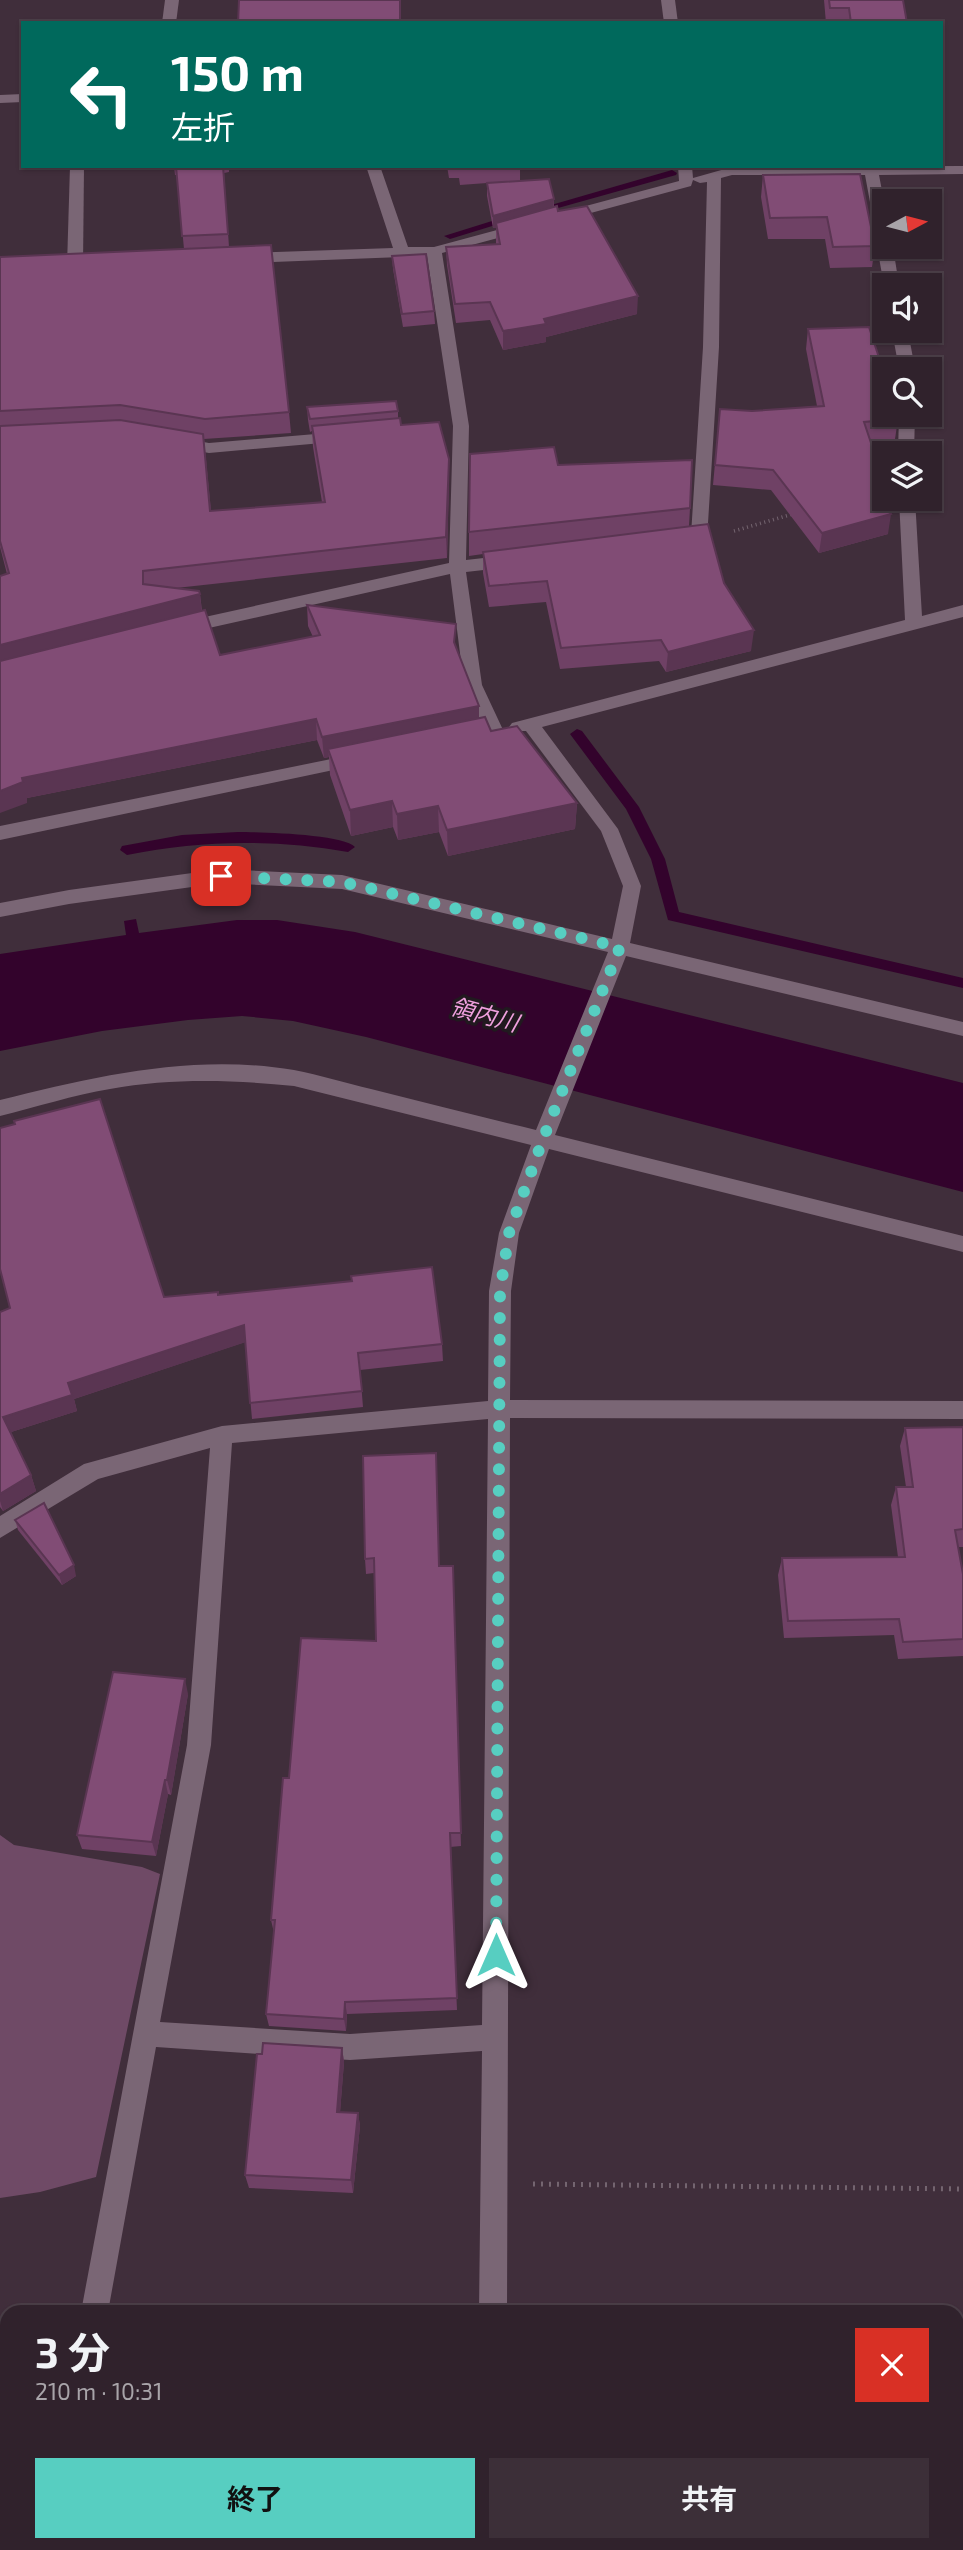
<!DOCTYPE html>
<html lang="ja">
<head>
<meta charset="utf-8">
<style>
	:root { --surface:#30222c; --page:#3c2f38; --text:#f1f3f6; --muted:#a8a4a9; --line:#4b3f48; --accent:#57cec1 }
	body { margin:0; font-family:"Exo 2","Noto Sans JP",sans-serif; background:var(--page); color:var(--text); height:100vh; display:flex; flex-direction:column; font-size:26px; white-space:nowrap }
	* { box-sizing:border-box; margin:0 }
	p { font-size:23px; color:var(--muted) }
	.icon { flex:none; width:38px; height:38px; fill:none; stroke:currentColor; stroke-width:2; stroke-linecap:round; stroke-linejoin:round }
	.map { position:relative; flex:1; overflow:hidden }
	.panel { position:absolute; left:0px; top:2305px; width:964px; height:247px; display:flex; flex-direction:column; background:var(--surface); border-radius:21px 21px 0 0; box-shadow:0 2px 5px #0004,0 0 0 2px var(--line) }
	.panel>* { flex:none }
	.top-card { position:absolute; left:21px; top:21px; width:922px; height:147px; border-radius:0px; box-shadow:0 2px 5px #0004,0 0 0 2px var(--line); background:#00695c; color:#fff; overflow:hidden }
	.needle { width:46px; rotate:83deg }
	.fabs { position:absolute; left:872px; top:189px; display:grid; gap:14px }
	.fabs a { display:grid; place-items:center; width:70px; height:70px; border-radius:0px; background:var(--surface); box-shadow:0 2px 5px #0004,0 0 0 2px var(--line); font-size:35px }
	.pin { position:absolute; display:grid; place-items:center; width:60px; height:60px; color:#fff; margin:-30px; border-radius:14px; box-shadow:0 4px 10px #0006 }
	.me { position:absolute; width:77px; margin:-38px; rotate:0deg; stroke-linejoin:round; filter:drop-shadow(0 0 5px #0008) }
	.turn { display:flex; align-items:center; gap:24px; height:147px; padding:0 35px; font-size:32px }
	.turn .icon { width:91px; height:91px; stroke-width:2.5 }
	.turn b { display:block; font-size:49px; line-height:60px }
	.round { display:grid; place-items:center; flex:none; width:74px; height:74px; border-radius:0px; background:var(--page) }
	.summary { display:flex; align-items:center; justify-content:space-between; height:119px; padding:0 35px }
	h1 { font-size:42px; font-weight:700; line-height:52px }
	.button { display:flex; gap:14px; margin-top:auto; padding:14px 35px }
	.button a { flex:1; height:80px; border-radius:0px; background:var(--accent); color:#111; font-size:28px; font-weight:700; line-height:80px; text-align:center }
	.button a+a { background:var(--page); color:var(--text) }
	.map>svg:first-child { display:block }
	.green { fill:#6f4a66 }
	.water { fill:#33032c }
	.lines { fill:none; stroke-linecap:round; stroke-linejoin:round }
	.stream { fill:#33032c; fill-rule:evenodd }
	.path-far1 { stroke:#746570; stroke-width:3.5; stroke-dasharray:1 3.5; stroke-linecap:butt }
	.path { stroke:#746570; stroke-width:5; stroke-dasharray:2 6; stroke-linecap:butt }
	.minor { fill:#7a6675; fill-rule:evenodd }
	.wall { fill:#6f4165 }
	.shaded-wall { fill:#5a3552 }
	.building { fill:#814c75; stroke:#5a3552; stroke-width:2 }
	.route { stroke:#57cec1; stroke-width:12; stroke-dasharray:0 21.6 }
	.labels { text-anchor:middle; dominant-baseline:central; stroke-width:7; stroke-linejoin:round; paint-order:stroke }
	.water-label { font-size:23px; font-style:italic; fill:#f0a0de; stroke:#21191f }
</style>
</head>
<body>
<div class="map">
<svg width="963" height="2550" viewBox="0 0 963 2550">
	<rect width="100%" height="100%" fill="#402e3b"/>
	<!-- green -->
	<polygon class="green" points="0,1835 14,1845 142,1867 160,1874 96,2177 40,2192 0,2198"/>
	<!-- water -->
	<polygon class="water" points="136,919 139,933 237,920 277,920 355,932 963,1083 963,1192 366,1037 293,1021 242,1016 188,1020 102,1031 0,1051 0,954 126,935 124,921"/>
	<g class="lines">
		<!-- stream -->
		<g class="stream">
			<polygon points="672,170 677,173 676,175 533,215 527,212"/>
			<polygon points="508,216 518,218 450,239 444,236"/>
			<polygon points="577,729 582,731 639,807 665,859 679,912 963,978 963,988 668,920 651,859 626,809 570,734"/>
			<path d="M238,832C259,832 343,834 355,847L348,852C273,839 201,840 127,855L120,850L122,846L182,835Z"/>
			<polygon points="957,2525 963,2525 963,2547 952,2544 957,2544"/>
			<rect x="102" y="2544" width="22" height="6"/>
		</g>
		<!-- path-far1 -->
		<polyline class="path-far1" points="734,531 793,514"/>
		<!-- path -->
		<polyline class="path" points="533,2184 963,2189"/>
		<!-- minor -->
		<g class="minor">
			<polygon points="165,0 179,0 176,23 162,23"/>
			<polygon points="661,0 675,0 678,23 664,23"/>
			<polygon points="23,94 23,102 0,103 0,95"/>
			<polygon points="70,166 84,166 83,266 75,271 67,266"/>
			<polygon points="366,166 380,166 408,247 434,247 523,223 530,227 528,230 442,253 469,426 466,560 510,555 518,561 510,567 466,572 482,685 504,732 501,736 489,736 486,732 464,685 450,574 182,634 173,628 182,622 449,563 453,426 427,256 247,263 239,258 247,253 393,248"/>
			<polygon points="678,166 692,166 693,178 732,167 963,166 963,174 879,175 884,201 884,247 893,247 899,285 884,285 877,247 880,244 877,240 865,175 732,175 721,178 719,347 707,539 705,543 684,546 676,541 678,537 691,535 703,347 707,182 700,183 693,180 691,186 561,221 554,217 556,214 679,181"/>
			<polygon points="892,331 908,331 915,369 899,369"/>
			<polygon points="899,415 915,415 914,453 898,453"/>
			<polygon points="339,432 345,433 347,437 345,441 209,453 170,446 168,442 176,437 209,443"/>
			<path d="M899,499H915L922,616L963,605V617L542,727L618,829L641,886L630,943L963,1022V1036L626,956L555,1135L963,1236V1252L549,1149L519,1233L511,1291L510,1400L963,1401V1419L510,1418L507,2312H479L482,2051L350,2060L156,2047L108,2312H81L187,1745L210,1448L98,1479L0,1538V1516L84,1464L222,1426L488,1401L489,1291L499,1233L531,1145L294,1086C233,1080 171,1078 110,1089C73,1095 37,1107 0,1116V1100C96,1076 194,1053 294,1070C320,1075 346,1083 371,1089C426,1103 481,1117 536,1130L608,952L342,889L221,883L69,904L0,917V903L69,890L221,869L342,875L612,939L623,886L601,831L526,731H512L509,727L512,723L905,620ZM488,1419L482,2025L350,2034L160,2022L211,1745L232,1443Z"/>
			<polygon points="356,754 362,756 365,760 362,764 0,840 0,826"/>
			<rect x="957" y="2484" width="6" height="28"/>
			<polygon points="7,2489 7,2517 0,2518 0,2490"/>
			<rect x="478" y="2544" width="28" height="6"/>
		</g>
	</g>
	<!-- wall -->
	<g class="wall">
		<polygon points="824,0 903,0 907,23 826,23"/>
		<polygon points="174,166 229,166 229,172 224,173 229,247 289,412 291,433 204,439 211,511 322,502 313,447 312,431 310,432 308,420 307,407 398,411 398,419 401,425 449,480 447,558 176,588 200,594 202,611 220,655 313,637 308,626 307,605 456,647 479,718 491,731 577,803 575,829 448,856 439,832 398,840 393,827 351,836 330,775 329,757 324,758 317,740 27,798 27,803 7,574 0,547 0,257 184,249 177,175 175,175"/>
		<polygon points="447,166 520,166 520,181 554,199 554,207 558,211 637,314 546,337 546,342 503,350 490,320 456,323 447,265 446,247 496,244 496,228 493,228 487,196 487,183 460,185 459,178 449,178"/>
		<polygon points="763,175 875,246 872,267 830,268 825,239 768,239 761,197"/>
		<polygon points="392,256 434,311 435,324 403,327 393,269"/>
		<polygon points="808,329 898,419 895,439 870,441 888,511 888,534 819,553 771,490 713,485 720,409 752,411 817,406 806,349"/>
		<polygon points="558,465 690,508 689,526 724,583 751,651 666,672 659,661 560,669 546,602 489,607 483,573 483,554 469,556 469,532"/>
		<polygon points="218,1295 442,1344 443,1361 360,1370 363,1407 252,1419 245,1342 74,1399 77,1411 11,1432 31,1475 36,1491 3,1511 0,1507 0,1312 164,1297"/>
		<polygon points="963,1427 963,1547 958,1547 963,1574 963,1656 898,1659 894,1635 784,1638 778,1575 782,1558 898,1557 891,1505 896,1487 906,1487 900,1446 905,1428"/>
		<polygon points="363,1456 439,1566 453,1566 461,1846 450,1847 457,2010 347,2014 346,2031 269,2026 266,2014 274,1933 271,1920 289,1778 376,1641 374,1573 366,1574 365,1559"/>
		<polygon points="15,1520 76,1576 62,1585 18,1530"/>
		<polygon points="188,1694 171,1795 168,1794 156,1856 82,1849 77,1835"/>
		<polygon points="342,2048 344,2062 340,2112 358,2113 360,2126 353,2193 249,2188 245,2175"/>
	</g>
	<!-- shaded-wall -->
	<g class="shaded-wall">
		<polygon points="554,199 553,212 496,223 496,228 493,228 493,216"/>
		<polygon points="638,296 637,314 546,337 546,342 503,350 503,331 544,319"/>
		<polygon points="449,459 449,480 447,558 446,537"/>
		<polygon points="890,501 888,515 891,514 888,534 819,553 822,533 883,503"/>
		<polygon points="200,594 202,615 0,666 0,645"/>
		<polygon points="754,630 751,651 666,672 668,652"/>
		<polygon points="479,706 479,726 328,749 329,757 324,758 322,737"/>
		<polygon points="316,719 317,740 27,798 27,803 0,813 0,791 22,778"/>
		<polygon points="392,801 393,827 351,836 350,810"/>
		<polygon points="577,803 575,829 448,856 447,830"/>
		<polygon points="438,806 439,832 398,840 397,814"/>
		<polygon points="244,1325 246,1342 74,1399 77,1411 8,1433 3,1417 68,1383"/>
		<polygon points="31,1475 36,1491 3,1511 0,1501 0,1494"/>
		<polygon points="74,1565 76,1576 62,1585 59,1575"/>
		<polygon points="185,1679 188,1694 171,1795 167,1780"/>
		<polygon points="165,1780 168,1794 156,1856 152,1842"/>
		<polygon points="345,2002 347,2014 346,2031 344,2019"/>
		<polygon points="342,2048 344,2062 339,2126 337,2112"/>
		<polygon points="358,2113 360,2126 353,2193 351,2180"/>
	</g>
	<!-- building -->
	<g class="building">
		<polygon points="239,0 400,0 400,23 238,23"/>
		<polygon points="829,0 903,0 907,23 851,23 849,8 830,8"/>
		<polygon points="176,166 223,166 228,234 182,236"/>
		<polygon points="860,174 875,246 833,247 827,217 770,218 763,175"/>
		<polygon points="549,179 554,199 493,216 487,183"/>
		<polygon points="557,206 558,211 587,206 638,296 544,319 546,324 503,331 490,302 455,304 446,247 500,244 496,223"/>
		<polygon points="271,245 289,412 205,419 120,405 0,411 0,257"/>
		<polygon points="426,254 434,311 402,314 392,256"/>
		<polygon points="869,327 884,373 884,415 897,415 898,419 864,422 884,482 884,499 889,499 890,501 883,503 891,514 822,533 773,470 715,465 720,409 752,411 824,406 808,329"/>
		<polygon points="396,401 398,411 310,419 307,407"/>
		<polygon points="400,418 401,425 439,422 449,459 446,537 143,571 143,584 199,591 200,594 0,645 0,576 9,573 0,541 0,426 120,420 203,434 210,511 325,502 312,426"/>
		<polygon points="554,447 558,465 692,460 690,508 469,532 470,454"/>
		<polygon points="708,524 724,583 754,630 668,652 661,640 561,648 547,581 489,586 483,552"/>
		<polygon points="307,605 456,624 454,642 479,706 322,737 316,719 22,778 23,782 0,791 0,661 205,610 220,655 320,635"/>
		<polygon points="485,717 491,731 517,726 577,803 447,830 438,806 397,814 392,801 350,810 328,749"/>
		<polygon points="100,1099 164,1297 218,1292 218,1295 352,1281 351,1276 432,1267 442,1344 358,1353 362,1391 250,1403 244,1325 68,1383 72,1395 3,1417 31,1475 0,1494 0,1312 10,1308 0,1269 0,1128 15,1124 14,1121"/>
		<polygon points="963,1427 963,1529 955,1530 963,1574 963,1639 903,1642 899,1619 788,1621 782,1558 905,1557 896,1487 913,1487 905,1428"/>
		<polygon points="436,1453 439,1566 453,1566 461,1833 450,1833 457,1998 345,2002 344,2019 266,2014 275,1920 271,1920 283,1778 289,1778 301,1638 376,1641 374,1558 365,1559 363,1456"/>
		<polygon points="44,1503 74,1565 59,1575 15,1520"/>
		<polygon points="113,1672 185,1679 167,1780 165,1780 152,1842 77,1835"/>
		<polygon points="263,2043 342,2048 337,2112 358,2113 351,2180 245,2175 257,2054 262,2054"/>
	</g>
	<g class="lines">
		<!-- route -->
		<polyline class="route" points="221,876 342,882 620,947 543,1139 509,1233 500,1292 496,1955"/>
	</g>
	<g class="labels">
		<!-- water labels -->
		<g class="water-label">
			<text transform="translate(485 1014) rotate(15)">領内川</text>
		</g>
	</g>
</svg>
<div class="fabs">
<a><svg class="needle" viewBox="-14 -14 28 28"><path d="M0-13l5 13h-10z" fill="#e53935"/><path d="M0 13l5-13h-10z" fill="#a8a4a9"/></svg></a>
<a><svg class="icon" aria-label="sound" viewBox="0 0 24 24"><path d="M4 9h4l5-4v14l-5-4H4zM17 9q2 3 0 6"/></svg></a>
<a><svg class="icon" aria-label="search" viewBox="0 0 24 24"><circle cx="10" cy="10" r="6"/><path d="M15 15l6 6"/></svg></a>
<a><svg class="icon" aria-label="layers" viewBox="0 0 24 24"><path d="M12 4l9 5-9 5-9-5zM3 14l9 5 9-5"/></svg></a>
</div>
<div class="pin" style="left:221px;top:876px;background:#d93025"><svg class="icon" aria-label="arrive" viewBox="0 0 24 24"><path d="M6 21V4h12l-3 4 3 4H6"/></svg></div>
<svg class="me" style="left:496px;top:1955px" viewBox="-20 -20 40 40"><path d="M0-17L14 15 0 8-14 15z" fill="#57cec1" stroke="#fff" stroke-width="4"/></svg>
<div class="top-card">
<div class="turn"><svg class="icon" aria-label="left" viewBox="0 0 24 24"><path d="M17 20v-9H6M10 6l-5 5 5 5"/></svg><div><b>150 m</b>左折</div></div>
</div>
<section class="panel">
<div class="summary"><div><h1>3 分</h1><p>210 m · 10:31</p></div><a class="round" style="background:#d93025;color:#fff"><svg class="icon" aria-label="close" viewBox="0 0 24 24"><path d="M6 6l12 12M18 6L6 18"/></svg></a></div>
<div class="button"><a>終了</a><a>共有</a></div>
</section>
</div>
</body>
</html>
